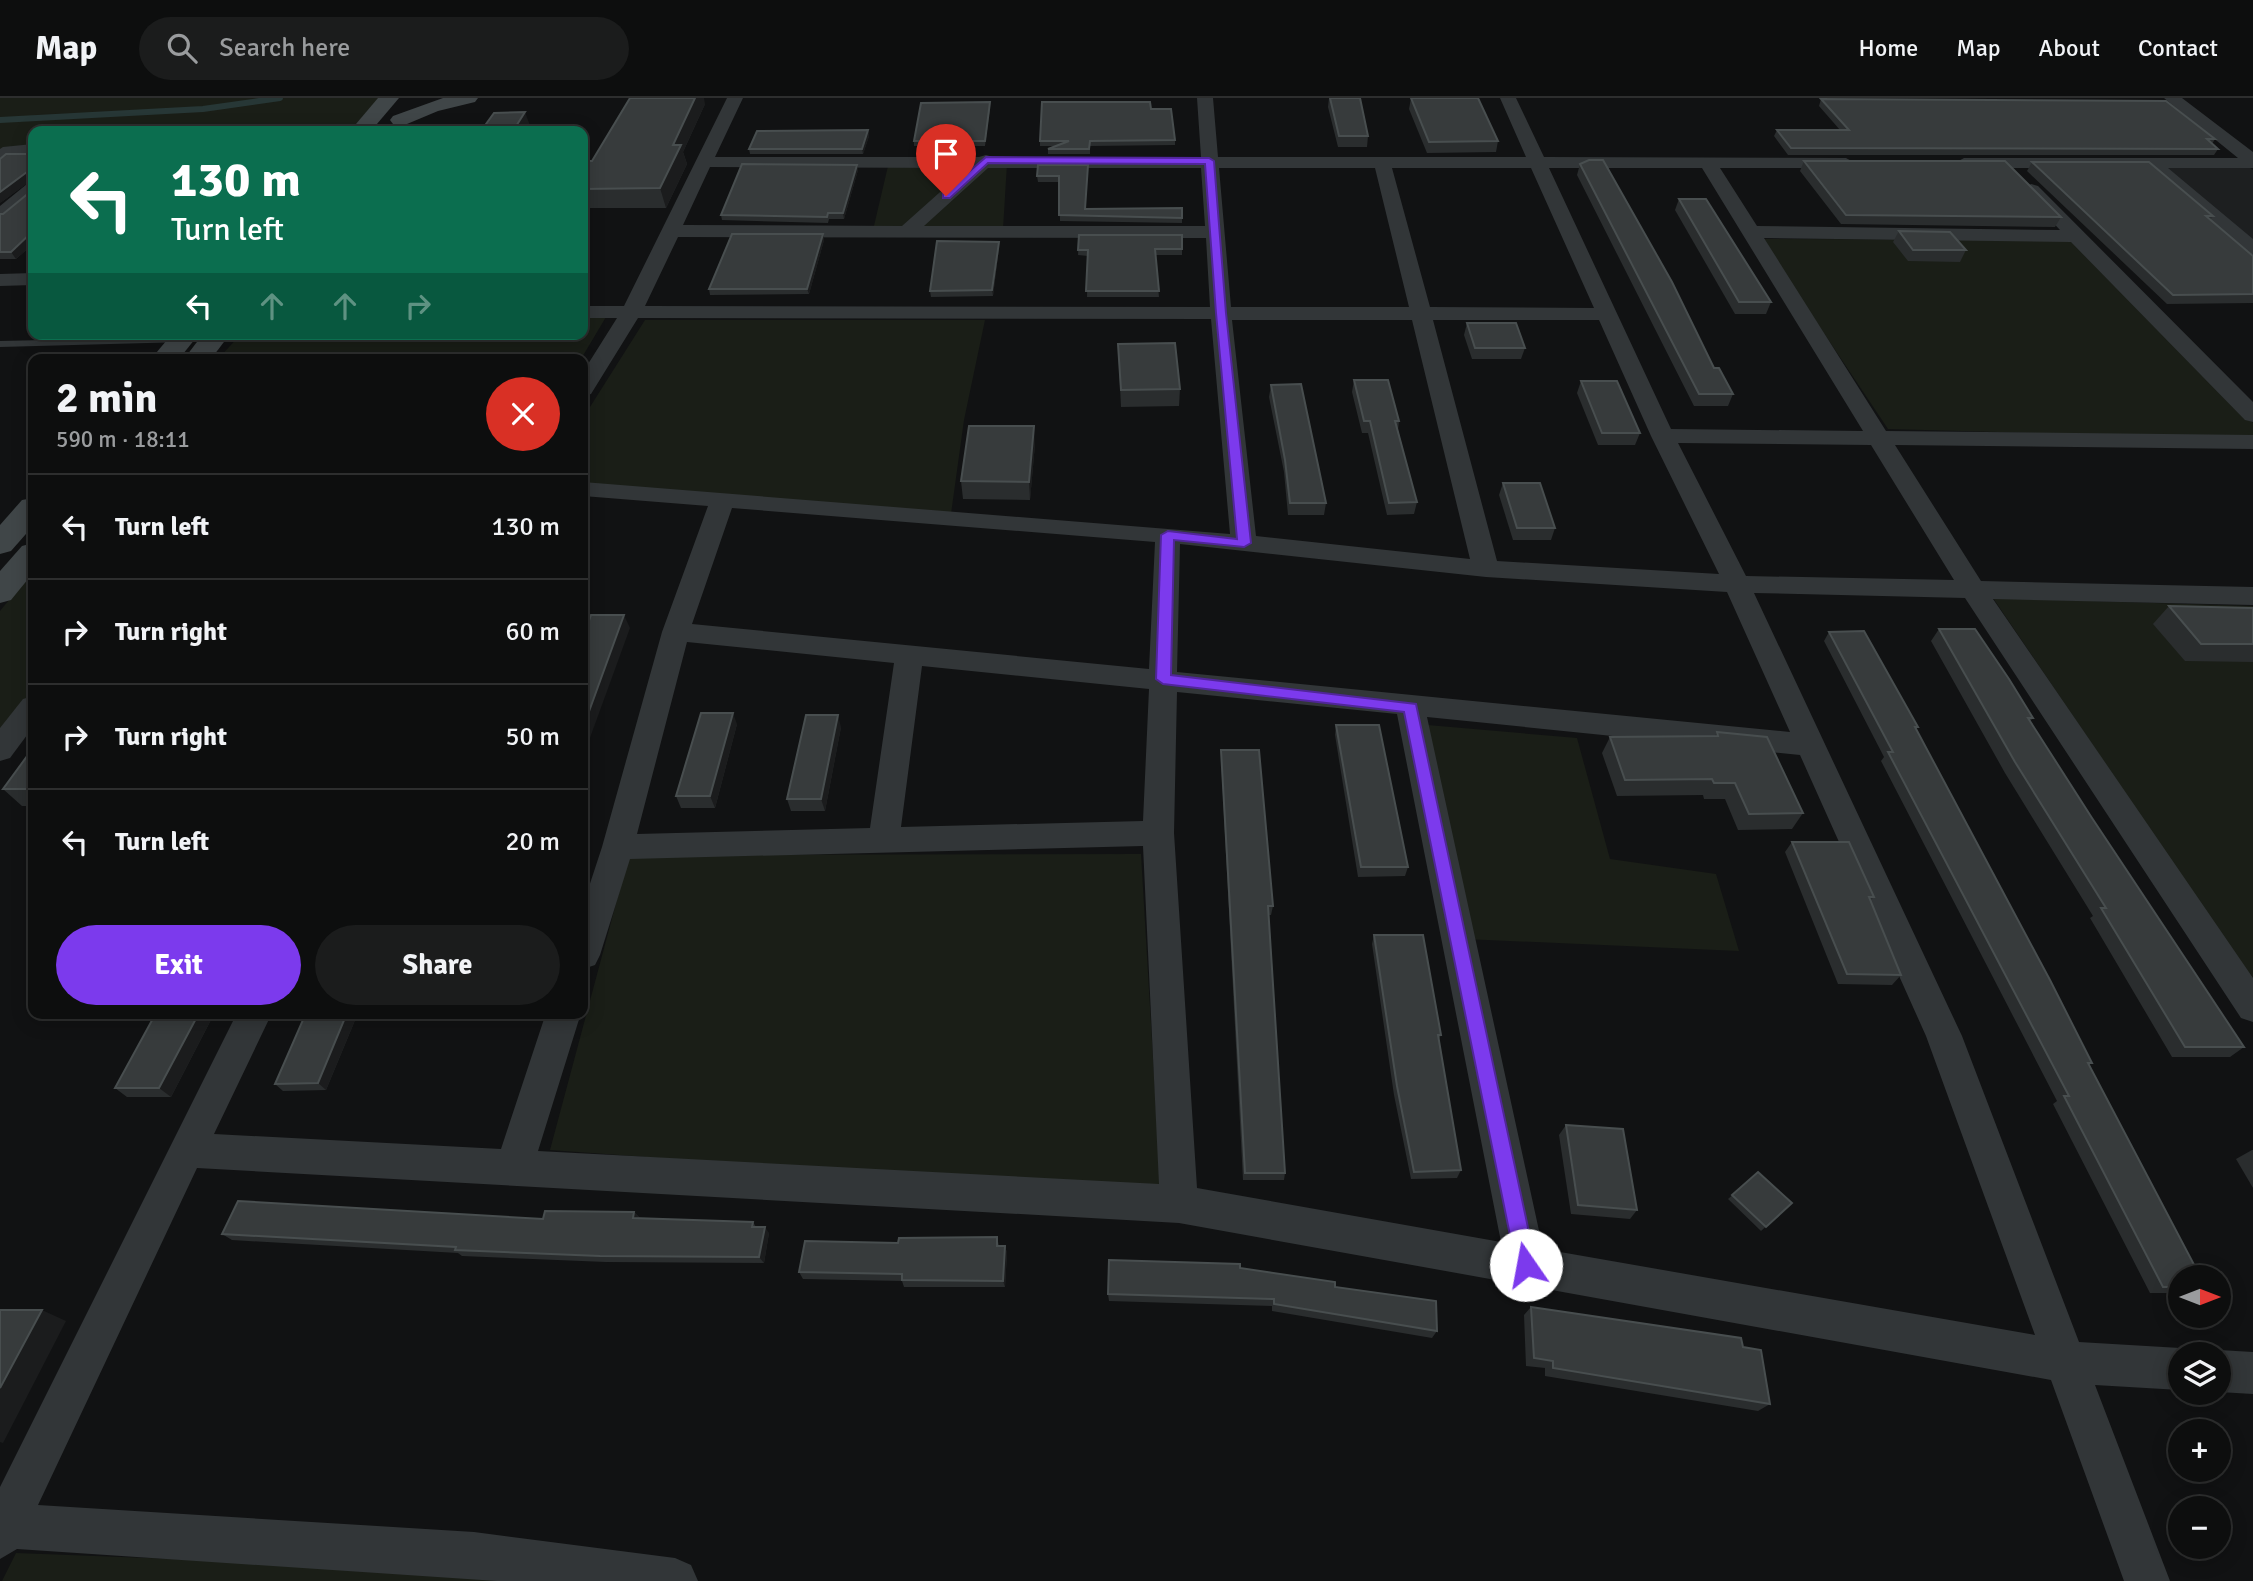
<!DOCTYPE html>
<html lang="en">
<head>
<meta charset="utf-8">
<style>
	:root { --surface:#0d0e0e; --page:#1b1c1c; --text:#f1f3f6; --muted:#9a9c9e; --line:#2d2e2e; --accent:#7c3aed }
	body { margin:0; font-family:Signika,sans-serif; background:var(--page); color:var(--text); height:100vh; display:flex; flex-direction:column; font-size:26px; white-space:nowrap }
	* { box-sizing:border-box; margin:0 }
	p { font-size:23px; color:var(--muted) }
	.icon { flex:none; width:38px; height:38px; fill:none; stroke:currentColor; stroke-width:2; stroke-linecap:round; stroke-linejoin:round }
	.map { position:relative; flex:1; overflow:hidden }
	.sheet { position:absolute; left:28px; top:256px; width:560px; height:665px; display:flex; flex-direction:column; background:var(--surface); border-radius:14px; box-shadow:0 4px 18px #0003,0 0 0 2px var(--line) }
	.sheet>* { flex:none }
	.banner { position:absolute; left:28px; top:28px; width:560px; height:214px; border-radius:14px; box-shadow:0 4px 18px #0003,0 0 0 2px var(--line); background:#0b6e4f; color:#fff; overflow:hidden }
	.needle { width:46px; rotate:90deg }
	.buttons { position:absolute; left:2168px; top:1167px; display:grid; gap:14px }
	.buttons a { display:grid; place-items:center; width:63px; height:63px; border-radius:50%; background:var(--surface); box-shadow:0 4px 18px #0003,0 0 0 2px var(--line); font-size:35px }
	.pin { position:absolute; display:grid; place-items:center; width:60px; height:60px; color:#fff; margin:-72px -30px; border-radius:50% 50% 50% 0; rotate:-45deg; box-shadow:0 0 7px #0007 }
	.pin .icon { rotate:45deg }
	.me { position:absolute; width:77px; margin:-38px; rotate:348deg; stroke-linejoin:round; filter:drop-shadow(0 0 5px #0008) }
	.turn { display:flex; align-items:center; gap:24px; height:147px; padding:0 28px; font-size:32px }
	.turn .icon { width:91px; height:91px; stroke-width:2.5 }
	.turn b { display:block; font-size:49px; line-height:60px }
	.lanes { display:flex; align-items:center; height:66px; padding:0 28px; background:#0003; justify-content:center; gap:35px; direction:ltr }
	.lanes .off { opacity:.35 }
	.round { display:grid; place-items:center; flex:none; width:74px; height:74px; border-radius:37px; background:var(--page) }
	.head { display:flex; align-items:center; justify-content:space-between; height:119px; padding:0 28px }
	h1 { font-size:42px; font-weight:800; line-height:52px }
	.primary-button { display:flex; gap:14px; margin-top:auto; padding:14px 28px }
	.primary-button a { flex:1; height:80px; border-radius:42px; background:var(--accent); color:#fff; font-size:28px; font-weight:800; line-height:80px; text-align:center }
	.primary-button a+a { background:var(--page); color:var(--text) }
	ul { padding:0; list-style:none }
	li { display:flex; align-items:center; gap:21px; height:105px; padding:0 28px; border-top:2px solid var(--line) }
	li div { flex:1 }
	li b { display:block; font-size:26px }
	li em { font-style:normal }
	header { display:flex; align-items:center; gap:42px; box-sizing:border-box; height:98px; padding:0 35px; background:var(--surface); border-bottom:2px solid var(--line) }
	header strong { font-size:33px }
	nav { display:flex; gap:38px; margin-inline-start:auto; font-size:24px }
	.search { width:490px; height:63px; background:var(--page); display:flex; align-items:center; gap:18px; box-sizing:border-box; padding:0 24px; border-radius:38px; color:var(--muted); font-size:26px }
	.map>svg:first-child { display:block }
	.built { fill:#1d1f20 }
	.green { fill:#1a1e17 }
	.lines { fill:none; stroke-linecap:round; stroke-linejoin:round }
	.stream { stroke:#273736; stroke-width:6 }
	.lane { fill:#323638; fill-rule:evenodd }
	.street { fill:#323638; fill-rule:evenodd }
	.secondary { fill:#404648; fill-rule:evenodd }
	.wall { fill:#2a2d2e }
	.shaded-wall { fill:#1b1c1d }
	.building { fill:#373b3c; stroke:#484e4f; stroke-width:2 }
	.route { fill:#7c3aed; stroke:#51269a; stroke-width:2 }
</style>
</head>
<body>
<header>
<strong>Map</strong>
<div class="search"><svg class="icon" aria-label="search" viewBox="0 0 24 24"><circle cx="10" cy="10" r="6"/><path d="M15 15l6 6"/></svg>Search here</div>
<nav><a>Home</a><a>Map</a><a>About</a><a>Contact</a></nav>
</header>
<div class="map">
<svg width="2253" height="1483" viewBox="0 0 2253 1483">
	<rect width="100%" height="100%" fill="#111213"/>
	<!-- built -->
	<polygon class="built" points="2152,69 2249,69 2253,72 2253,155"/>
	<!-- green -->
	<g class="green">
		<polygon points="0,0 379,0 350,33 33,33 33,49 0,64"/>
		<polygon points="1007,66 1003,131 873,132 888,68"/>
		<polygon points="1761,141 2071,142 2253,325 2253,341 1888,331"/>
		<polygon points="583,219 606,219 581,261 218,261 241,236 583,236"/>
		<polygon points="645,222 985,222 964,322 951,416 583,387 583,320"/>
		<polygon points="33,473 33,602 0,646 0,513"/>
		<polygon points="1993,500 2253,508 2253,884"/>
		<polygon points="1416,626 1577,640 1610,761 1716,776 1739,853 1464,841"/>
		<polygon points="1141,756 1161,1096 550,1052 629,757"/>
		<polygon points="16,1455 175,1461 528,1483 2,1483"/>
	</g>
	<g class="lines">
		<!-- stream -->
		<polyline class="stream" points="0,22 203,11 280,0"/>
		<!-- lane -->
		<polygon class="lane" points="181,239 185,240 185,244 0,249 0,243"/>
		<!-- street -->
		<g class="street">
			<path d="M727,0H743L715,59H979L986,57L993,59H1201L1197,0H1213L1218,59H1526L1500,0H1516L1544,59L1846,60L1855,65L1846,70H1720L1757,128L2060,132L2022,92L2031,86L2038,88L2253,304V324L2245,322L2071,144L1764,140L1886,333L2253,337V351L1895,347L1981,483L2253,489V507L1993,501L2253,880V924L2241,920L1965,500L1754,495L1962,938L2079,1244L2180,1250L2195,1256H2180V1292L2095,1287L2170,1483H2124L2051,1282L1179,1125L197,1070L38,1407L474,1434L675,1460L691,1467L698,1483H497L17,1451L0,1461V1389L237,915H272L214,1036L501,1051L546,915H581L538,1053L1159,1086L1143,748L630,761L600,857L595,867L583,871V807L602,749L662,534L708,408L583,398V384L1230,436L1211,221L638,220L591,296L583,298V274L617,220H583V208H624ZM710,69L967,70L902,128L683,127ZM988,70H1201L1205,128H924ZM1219,70H1375L1409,209H1231ZM1392,70H1531L1594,210L1430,209ZM1549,70H1702L1863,333L1671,331ZM678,139L1206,140L1210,209L645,208ZM1232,222H1412L1470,461L1256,438ZM1433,222H1599L1651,338L1719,476L1497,463ZM1678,345L1871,347L1954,482L1746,478ZM732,410L1155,444L1149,571L692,526ZM1180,446L1486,479L1727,494L1790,634L1177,574ZM687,544L894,565L870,730L637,736ZM922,568L1149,591L1143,723L901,729ZM1177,594L1397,616L1501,1144L1197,1090L1174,735ZM1427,619L1800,657L1926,938L2035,1237L1543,1151Z"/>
			<polygon points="2164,0 2182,0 2253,54 2253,70 2168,70 2253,141 2253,157 2246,155 2146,70 1964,70 1955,65 1964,60 2238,60"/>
			<polygon points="33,46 33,56 14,58 0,65 0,51 3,49"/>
			<polygon points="33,84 33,99 7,121 0,123 0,108 27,86"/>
			<polygon points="33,175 33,187 0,188 0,176"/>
			<polygon points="33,598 33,629 10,660 0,663 0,630 23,601"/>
			<polygon points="2219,1252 2253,1254 2253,1296 2219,1294 2219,1256 2208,1256"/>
		</g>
		<!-- secondary -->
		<g class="secondary">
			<polygon points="378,0 399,0 371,33 350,33"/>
			<polygon points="443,0 478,0 475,4 438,13 407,26 393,26 390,22 393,18"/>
			<polygon points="172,236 199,236 179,261 151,261"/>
			<polygon points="203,236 230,236 211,261 184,261"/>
			<polygon points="33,400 33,428 11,453 0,456 0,427 22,402"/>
			<polygon points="33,445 33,475 11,502 0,505 0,473 22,448"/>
		</g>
	</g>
	<!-- wall -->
	<g class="wall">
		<polygon points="1329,0 1368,38 1367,49 1338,49 1328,9"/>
		<polygon points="1411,0 1498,43 1496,54 1427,55 1409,11"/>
		<polygon points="1821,1 2215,41 2212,46 2218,51 2214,57 1788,57 1774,38 1777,32 1840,32 1819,8"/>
		<polygon points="990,4 990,10 985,48 914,48 914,43"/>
		<polygon points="705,6 683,54 687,66 666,110 583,110 583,63 592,63"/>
		<polygon points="1151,11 1175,42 1175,47 1090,48 1090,56 1048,56 1048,51 1055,48 1040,48 1040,43"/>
		<polygon points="868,32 869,38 863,56 750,56 749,51"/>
		<polygon points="33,56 33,146 16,161 0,161 0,116 3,116 30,94 30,83 0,105"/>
		<polygon points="1804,63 2061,119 2055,129 1841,126 1800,73"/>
		<polygon points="2032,64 2213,118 2210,122 2253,158 2253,205 2167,206 2027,73"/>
		<polygon points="1580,66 1714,270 1733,296 1728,308 1694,308 1577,77"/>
		<polygon points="857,67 858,72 844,121 829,121 828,125 722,122 721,117"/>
		<polygon points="1088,73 1085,111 1182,110 1182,125 1060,123 1059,84 1038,84 1037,78"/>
		<polygon points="1679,101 1771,204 1766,216 1735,216 1675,112"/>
		<polygon points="1899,133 1966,152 1960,164 1908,163 1893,144"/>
		<polygon points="823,136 824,142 809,196 710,197 709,191"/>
		<polygon points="1079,137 1182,137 1182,157 1155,157 1159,199 1087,199 1088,158 1078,157"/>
		<polygon points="999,144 999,150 993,198 931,199 930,193"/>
		<polygon points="1467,225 1525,250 1521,261 1472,261 1464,237"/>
		<polygon points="1118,246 1180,291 1179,308 1121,309"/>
		<polygon points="1354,282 1399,323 1398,332 1417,404 1414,416 1387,417 1368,335 1362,335 1352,294"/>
		<polygon points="1581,283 1640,335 1635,347 1598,347 1577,295"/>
		<polygon points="1271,287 1326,405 1324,417 1288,417 1284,374 1269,299"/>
		<polygon points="1035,346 1030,402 963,401 961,383"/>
		<polygon points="1503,385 1555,430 1551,442 1513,442 1499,397"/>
		<polygon points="2169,508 2253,510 2253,564 2185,563 2153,526"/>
		<polygon points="1939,531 2033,620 2030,623 2092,720 2244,949 2230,959 2172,959 2090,820 2093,818 2005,675 1931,543"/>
		<polygon points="1829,534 1918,629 1916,632 2092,965 2089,967 2180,1180 2180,1195 2150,1195 2053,1006 2057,1003 1881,663 1884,659 1824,543"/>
		<polygon points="737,626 715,710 681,710 676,698"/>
		<polygon points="1336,627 1408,769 1405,778 1358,779 1335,637"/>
		<polygon points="841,629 825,713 791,713 787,701"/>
		<polygon points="1717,634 1803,715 1792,731 1738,732 1725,701 1704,701 1703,697 1617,698 1602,655 1610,639 1715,638"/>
		<polygon points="33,650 33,708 22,708 3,691"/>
		<polygon points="1221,652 1273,808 1271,817 1269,817 1285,1075 1284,1082 1243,1082 1221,661"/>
		<polygon points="1792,744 1874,799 1870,803 1901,877 1892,887 1838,886 1785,754"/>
		<polygon points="1374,837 1441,937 1439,941 1461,1072 1457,1080 1411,1081 1394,997 1372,846"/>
		<polygon points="156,915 219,915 214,916 171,999 127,999 115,990"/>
		<polygon points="306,915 358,915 326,992 283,993 275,986"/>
		<polygon points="1566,1027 1637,1112 1630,1121 1571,1116 1559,1037"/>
		<polygon points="2252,1052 2253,1052 2253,1090 2236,1061"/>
		<polygon points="1758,1074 1792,1105 1761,1133 1728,1101"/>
		<polygon points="634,1114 640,1120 753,1124 756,1129 769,1135 764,1165 606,1164 462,1158 458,1155 232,1142 222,1136 543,1121"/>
		<polygon points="997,1139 999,1148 1005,1148 1007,1155 1005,1189 904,1189 902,1183 803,1181 799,1174 898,1145"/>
		<polygon points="1240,1170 1335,1189 1437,1233 1432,1240 1272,1213 1272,1208 1109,1203 1108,1196"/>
		<polygon points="1531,1209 1743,1249 1770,1306 1758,1313 1545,1278 1545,1270 1526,1268 1524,1217"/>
	</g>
	<!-- shaded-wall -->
	<g class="shaded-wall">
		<polygon points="695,0 704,0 705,6 683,54 687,66 666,110 660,90 673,47"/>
		<polygon points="990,4 990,10 985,48 985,43"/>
		<polygon points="525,14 532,33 513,33"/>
		<polygon points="868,32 869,38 863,56 862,51"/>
		<polygon points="857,67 858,72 844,121 843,115"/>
		<polygon points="27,74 32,82 0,105 0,94"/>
		<polygon points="33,133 33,146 16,161 11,154"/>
		<polygon points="823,136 824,142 809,196 807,191"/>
		<polygon points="999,144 999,150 993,198 992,192"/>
		<polygon points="1034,328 1035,346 1030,402 1029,384"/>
		<polygon points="624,517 630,530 583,659 583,630"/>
		<polygon points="733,615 737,626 715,710 710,698"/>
		<polygon points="838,617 841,629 825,713 821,701"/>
		<polygon points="199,915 214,916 171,999 159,990"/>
		<polygon points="347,915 358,915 326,992 318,985"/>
		<polygon points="634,1114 640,1121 633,1120"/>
		<polygon points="765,1129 769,1135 764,1165 759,1159"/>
		<polygon points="1005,1148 1007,1155 1005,1189 1003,1183"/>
		<polygon points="42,1212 66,1223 3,1345 0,1344 0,1290"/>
	</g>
	<!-- building -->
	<g class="building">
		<polygon points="630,0 695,0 673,47 681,47 660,90 583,91 583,63 592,63"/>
		<polygon points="1330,0 1360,0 1368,38 1339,38"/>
		<polygon points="1411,0 1478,0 1498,43 1429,44"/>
		<polygon points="1821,1 2166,3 2215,41 2207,41 2218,51 1791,50 1777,32 1849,32"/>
		<polygon points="990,4 985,43 914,43 921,5"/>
		<polygon points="1042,4 1150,4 1151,11 1171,11 1175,42 1090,43 1089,51 1048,51 1069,43 1040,43"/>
		<polygon points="525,14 513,33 481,33 494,15"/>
		<polygon points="868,32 862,51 749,51 757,33"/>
		<polygon points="6,56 33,56 33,133 11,154 0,154 0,116 3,116 30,94 31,77 27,74 0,94 0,61"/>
		<polygon points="1589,62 1603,62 1672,184 1714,270 1719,270 1733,296 1699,296 1580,66"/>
		<polygon points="1804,63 2005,63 2061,119 1846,117"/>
		<polygon points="2032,64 2149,64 2213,118 2206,118 2253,158 2253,196 2173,197"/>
		<polygon points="742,66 857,67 843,115 828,115 827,119 721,117"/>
		<polygon points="1038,67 1088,67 1085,111 1182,110 1182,120 1059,117 1059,78 1037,78"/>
		<polygon points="1679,101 1706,101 1771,204 1739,204"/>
		<polygon points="1899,133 1950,134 1966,152 1913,152"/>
		<polygon points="732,136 823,136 807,191 709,191"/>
		<polygon points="1079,137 1182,137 1182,151 1155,151 1159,193 1086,193 1088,152 1078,152"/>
		<polygon points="937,143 999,144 992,192 930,193"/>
		<polygon points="1467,225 1516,225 1525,250 1475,250"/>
		<polygon points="1175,245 1180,291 1121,292 1118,246"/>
		<polygon points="1354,282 1388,282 1399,323 1395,323 1417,404 1389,405 1370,323 1364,323"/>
		<polygon points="1581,283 1617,283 1640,335 1602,335"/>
		<polygon points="1301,286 1326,405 1290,405 1285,362 1271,287"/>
		<polygon points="969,328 1034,328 1029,384 961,383"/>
		<polygon points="1503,385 1540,385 1555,430 1517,430"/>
		<polygon points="2169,508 2253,510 2253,546 2201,546"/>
		<polygon points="591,517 624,517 583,630 583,540"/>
		<polygon points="1939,531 1975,531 2009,581 2033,620 2028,620 2092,720 2244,949 2185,949 2101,810 2106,810 2015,664"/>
		<polygon points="1864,533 1918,629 1915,629 2050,882 2092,965 2088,965 2201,1180 2180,1180 2180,1189 2163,1189 2064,998 2069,998 1888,654 1893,654 1829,534"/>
		<polygon points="701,615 733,615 710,698 676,698"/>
		<polygon points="806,617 838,617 821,701 787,701"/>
		<polygon points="1336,627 1379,627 1408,769 1361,769"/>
		<polygon points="1717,634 1767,639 1803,715 1749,716 1735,685 1714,685 1712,681 1625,682 1610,639 1718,638"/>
		<polygon points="33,650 33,691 3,691"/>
		<polygon points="1221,652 1259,652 1273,808 1268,808 1285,1075 1245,1075"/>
		<polygon points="1792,744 1849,744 1874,799 1869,799 1901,877 1847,876"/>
		<polygon points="1374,837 1423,837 1441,937 1438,937 1461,1072 1414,1074 1397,988"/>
		<polygon points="156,915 199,915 159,990 115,990"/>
		<polygon points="306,915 347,915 318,985 275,986"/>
		<polygon points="1566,1027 1623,1031 1637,1112 1578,1107"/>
		<polygon points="1758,1074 1792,1105 1766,1129 1732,1097"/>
		<polygon points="238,1103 543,1121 545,1113 634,1114 633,1120 753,1124 752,1129 765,1129 759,1159 600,1158 455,1152 456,1149 222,1136"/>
		<polygon points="997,1139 997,1148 1005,1148 1003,1183 902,1182 902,1176 799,1174 805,1143 898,1145 899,1140"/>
		<polygon points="1109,1162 1240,1166 1240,1170 1335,1184 1335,1189 1436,1203 1437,1233 1274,1206 1274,1201 1108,1196"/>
		<polygon points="1531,1209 1741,1240 1743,1249 1761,1252 1770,1306 1553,1270 1553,1263 1534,1260"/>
		<polygon points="0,1212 42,1212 0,1290"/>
	</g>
	<!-- route -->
	<polygon class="route" points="986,59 1209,60 1214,63 1226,215 1251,445 1244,449 1174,442 1171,577 1416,606 1536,1167 1533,1174 1526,1177 1519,1174 1516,1167 1404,614 1163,586 1156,581 1161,437 1168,433 1237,441 1216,215 1205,66 988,65 950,100 943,100 943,96"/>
</svg>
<div class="buttons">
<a><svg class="needle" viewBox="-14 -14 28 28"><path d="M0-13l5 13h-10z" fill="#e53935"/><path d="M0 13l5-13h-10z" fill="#9a9c9e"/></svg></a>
<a><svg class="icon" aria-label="layers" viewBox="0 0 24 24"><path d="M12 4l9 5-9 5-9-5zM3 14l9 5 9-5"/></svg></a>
<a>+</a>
<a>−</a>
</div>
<div class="pin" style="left:946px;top:98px;background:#d93025"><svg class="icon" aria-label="arrive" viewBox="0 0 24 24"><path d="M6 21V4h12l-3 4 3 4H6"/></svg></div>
<svg class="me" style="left:1526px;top:1167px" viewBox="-20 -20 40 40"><circle r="19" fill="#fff"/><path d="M0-13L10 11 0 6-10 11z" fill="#7c3aed"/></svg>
<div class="banner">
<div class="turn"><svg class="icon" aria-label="left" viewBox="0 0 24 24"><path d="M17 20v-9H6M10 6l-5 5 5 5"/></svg><div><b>130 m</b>Turn left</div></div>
<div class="lanes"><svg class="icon" aria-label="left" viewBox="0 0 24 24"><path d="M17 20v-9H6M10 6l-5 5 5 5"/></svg><svg class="icon off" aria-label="ahead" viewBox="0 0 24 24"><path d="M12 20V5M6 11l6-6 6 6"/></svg><svg class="icon off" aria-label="ahead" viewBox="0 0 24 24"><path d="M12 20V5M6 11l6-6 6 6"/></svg><svg class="icon off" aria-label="right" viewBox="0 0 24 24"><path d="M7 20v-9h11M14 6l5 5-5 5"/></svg></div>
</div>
<section class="sheet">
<div class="head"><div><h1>2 min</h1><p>590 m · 18:11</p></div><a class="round" style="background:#d93025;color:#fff"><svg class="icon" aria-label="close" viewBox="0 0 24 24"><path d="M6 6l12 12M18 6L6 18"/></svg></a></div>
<ul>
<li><svg class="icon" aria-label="left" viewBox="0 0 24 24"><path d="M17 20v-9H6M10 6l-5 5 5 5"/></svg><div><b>Turn left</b></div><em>130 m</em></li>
<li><svg class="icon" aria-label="right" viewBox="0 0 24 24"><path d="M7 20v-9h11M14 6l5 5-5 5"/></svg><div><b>Turn right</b></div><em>60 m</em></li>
<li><svg class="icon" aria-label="right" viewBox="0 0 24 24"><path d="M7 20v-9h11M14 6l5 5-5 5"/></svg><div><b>Turn right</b></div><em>50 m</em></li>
<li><svg class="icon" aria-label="left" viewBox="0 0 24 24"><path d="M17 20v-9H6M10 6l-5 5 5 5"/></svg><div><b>Turn left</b></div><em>20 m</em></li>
</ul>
<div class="primary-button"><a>Exit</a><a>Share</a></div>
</section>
</div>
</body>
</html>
